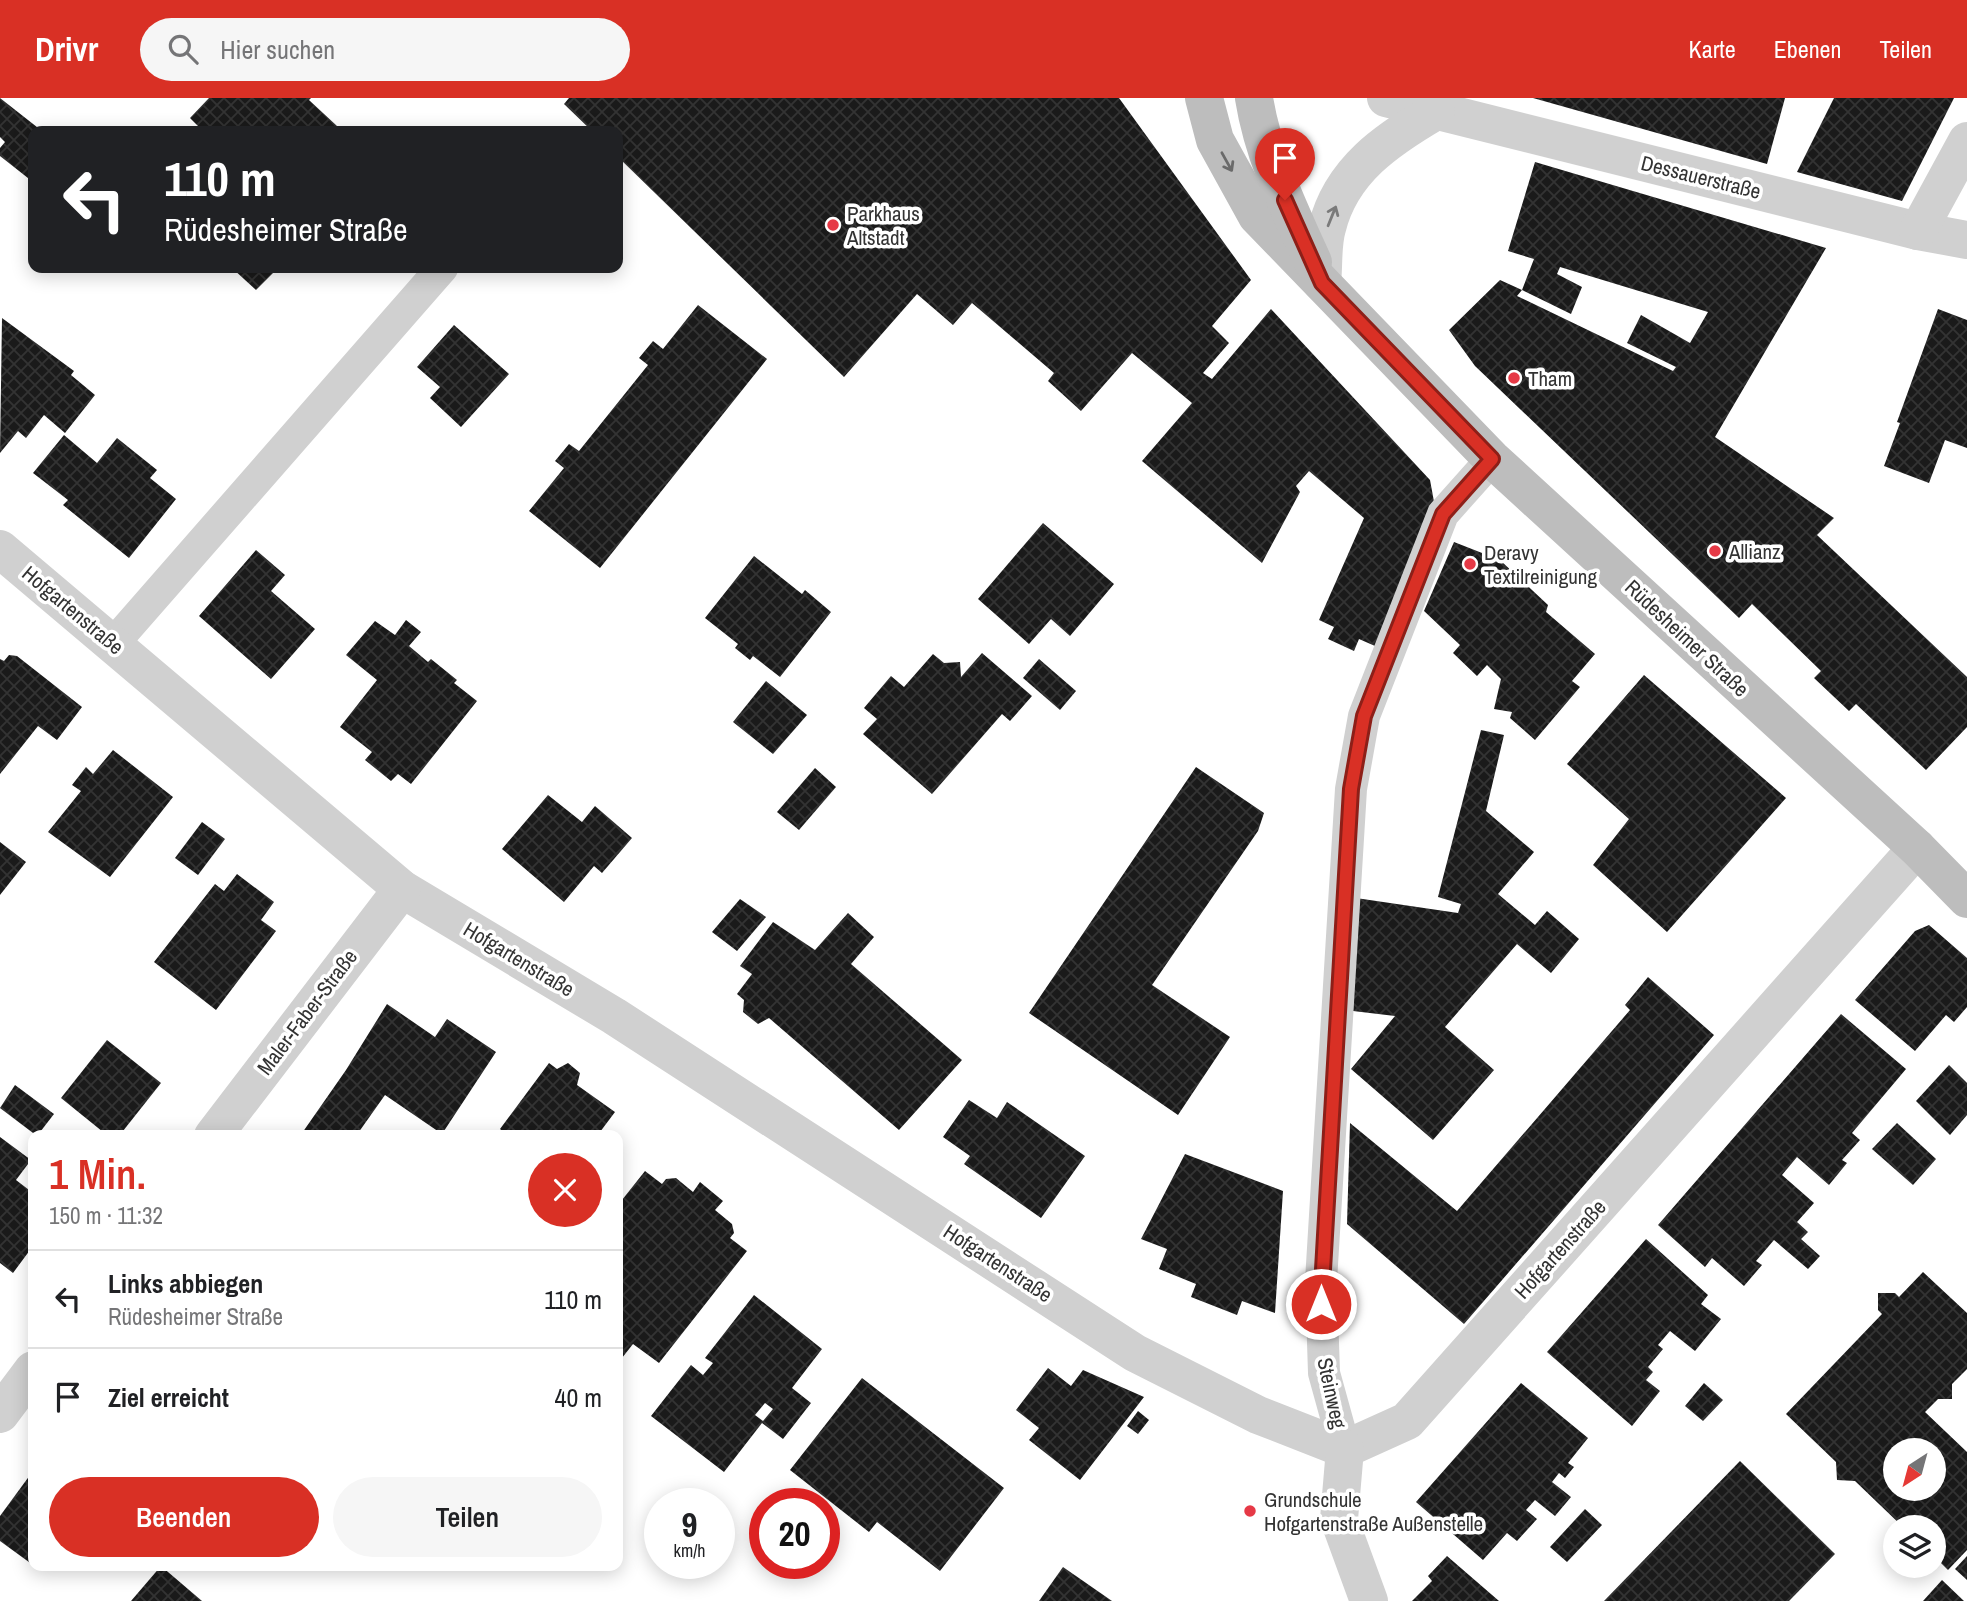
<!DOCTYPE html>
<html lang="de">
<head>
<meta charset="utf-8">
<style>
	:root { --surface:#fff; --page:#f6f6f6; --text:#202124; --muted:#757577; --line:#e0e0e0; --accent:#d93025 }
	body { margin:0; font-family:"Archivo Narrow",sans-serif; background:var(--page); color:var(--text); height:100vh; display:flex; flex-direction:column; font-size:26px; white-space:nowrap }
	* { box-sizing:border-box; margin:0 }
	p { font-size:23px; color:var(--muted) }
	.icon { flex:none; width:38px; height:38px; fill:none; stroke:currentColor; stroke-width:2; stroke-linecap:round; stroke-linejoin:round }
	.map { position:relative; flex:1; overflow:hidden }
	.drawer { position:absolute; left:28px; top:1032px; width:595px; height:441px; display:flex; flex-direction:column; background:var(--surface); border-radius:14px; box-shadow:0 4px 18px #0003 }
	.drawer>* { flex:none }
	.top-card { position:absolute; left:28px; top:28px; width:595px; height:147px; border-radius:14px; box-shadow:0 4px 18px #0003; background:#202124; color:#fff; overflow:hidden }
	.needle { width:46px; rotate:216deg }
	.controls { position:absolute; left:1883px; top:1340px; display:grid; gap:14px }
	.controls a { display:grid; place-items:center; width:63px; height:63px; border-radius:50%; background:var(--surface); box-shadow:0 4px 18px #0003; font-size:35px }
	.speed { position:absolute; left:644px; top:1390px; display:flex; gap:14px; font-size:35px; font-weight:700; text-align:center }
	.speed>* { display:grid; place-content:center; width:91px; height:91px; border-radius:50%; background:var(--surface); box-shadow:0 4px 18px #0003; line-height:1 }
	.speed small { font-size:18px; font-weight:400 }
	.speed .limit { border:10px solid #d22; background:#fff; color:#111 }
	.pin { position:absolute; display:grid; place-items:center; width:60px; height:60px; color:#fff; margin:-72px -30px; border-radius:50% 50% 50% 0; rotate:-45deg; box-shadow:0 0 7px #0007 }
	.pin .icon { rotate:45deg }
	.me { position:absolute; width:77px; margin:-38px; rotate:0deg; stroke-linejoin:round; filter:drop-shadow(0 0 5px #0008) }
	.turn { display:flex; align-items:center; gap:24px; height:147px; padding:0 21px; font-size:32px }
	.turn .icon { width:91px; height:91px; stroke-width:2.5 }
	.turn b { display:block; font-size:49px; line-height:60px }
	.round { display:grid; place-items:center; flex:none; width:74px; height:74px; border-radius:37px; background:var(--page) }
	.overview { display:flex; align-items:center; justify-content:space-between; height:119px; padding:0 21px }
	h1 { font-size:42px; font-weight:600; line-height:52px; color:var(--accent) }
	.button { display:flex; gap:14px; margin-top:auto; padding:14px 21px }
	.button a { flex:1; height:80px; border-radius:42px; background:var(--accent); color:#fff; font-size:28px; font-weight:600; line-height:80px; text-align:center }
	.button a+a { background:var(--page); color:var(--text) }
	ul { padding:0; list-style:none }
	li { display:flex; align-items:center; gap:21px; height:98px; padding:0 21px; border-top:2px solid var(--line) }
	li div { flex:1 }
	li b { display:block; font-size:26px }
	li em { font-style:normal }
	header { display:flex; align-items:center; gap:42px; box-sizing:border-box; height:98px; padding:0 35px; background:var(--accent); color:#fff }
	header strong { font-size:33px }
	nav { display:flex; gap:38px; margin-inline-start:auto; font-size:24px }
	.search { width:490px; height:63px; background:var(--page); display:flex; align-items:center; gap:18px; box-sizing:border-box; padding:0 24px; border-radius:38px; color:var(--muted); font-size:26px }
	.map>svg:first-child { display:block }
	.building { fill:url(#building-cross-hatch); fill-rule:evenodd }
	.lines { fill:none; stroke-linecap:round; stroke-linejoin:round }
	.lane { stroke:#d0d0d0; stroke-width:32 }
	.street { stroke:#d0d0d0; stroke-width:38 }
	.secondary { stroke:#bdbdbd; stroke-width:38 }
	.oneway { stroke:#6a6a6a }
	.oneway2 { stroke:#7a7a7a }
	.route-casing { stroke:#8d1f18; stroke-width:18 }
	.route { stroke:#d93025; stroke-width:12 }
	.poi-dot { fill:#e63946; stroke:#fff; stroke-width:2.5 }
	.labels { text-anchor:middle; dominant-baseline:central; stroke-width:7; stroke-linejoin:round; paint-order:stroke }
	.street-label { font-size:21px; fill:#333; stroke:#fff }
	.poi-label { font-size:21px; fill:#333; stroke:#fff; text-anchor:start }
</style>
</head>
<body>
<header>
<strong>Drivr</strong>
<div class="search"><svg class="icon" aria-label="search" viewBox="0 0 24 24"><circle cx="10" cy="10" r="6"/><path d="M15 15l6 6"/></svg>Hier suchen</div>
<nav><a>Karte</a><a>Ebenen</a><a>Teilen</a></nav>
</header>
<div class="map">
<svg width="1967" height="1503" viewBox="0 0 1967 1503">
	<defs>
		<pattern id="building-cross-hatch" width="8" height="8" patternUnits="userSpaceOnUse" patternTransform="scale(1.75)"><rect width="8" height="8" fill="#1a1a1a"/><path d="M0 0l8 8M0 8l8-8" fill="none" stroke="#333"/></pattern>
	</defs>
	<rect width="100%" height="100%" fill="#fff"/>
	<!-- building -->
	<g class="building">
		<polygon points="0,0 42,33 33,33 33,84 0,58 0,50 5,44 0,39"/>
		<polygon points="209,0 311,0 309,2 337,28 332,33 203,33 190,20"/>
		<polygon points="569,0 1119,0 1251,182 1212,228 1229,245 1203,275 1212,281 1271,211 1430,382 1435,409 1375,548 1359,541 1354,553 1328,541 1334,529 1319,522 1364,420 1309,373 1296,388 1300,394 1262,465 1142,363 1192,305 1132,255 1081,313 1048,283 1054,275 972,205 953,227 917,196 844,279 618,59 618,33 592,33 564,6"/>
		<polygon points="1533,0 1785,0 1767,66"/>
		<polygon points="1834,0 1954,0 1902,103 1797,74"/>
		<polygon points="1535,64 1826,150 1715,339 1834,420 1817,437 1967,579 1967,629 1926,672 1856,606 1849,613 1814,580 1821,573 1752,506 1739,520 1475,268 1449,232 1500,182 1522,192 1517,198 1673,273 1676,269 1627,245 1641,217 1690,245 1708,214 1560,169 1557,176 1582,189 1571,216 1522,192 1534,161 1508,153"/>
		<polygon points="232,170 278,170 256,192"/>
		<polygon points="698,207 767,261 600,470 529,413 564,370 555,363 569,346 579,353 648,267 639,260 653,243 663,251"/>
		<polygon points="1938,211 1967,222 1967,350 1945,342 1929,385 1884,368 1900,325 1897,324"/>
		<polygon points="2,220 74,273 71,277 95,297 65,335 44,317 26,340 18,333 0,355"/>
		<polygon points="454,227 509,276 461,329 430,300 440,289 417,269"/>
		<polygon points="64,337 97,365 117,340 157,372 150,380 176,401 129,460 63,407 68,402 33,375"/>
		<polygon points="1043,425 1114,486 1070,538 1051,521 1029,546 978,501"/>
		<polygon points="1454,444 1500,462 1548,507 1546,514 1595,556 1572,583 1580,589 1535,642 1510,620 1512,614 1494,611 1501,581 1487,567 1477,578 1453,555 1460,547 1424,513"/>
		<polygon points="256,452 285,477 271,493 315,531 271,581 199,518"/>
		<polygon points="754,458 802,496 805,492 831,514 780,579 753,558 750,562 735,550 738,546 705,520"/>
		<polygon points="406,522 421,534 409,548 428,564 431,561 457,582 454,585 477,603 411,686 398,676 391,683 365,662 372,654 340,629 377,582 346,557 375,523 395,537"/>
		<polygon points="982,555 1032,598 1010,623 1002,616 932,696 863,636 877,621 864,610 891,578 904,589 933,556 944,565 960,564 961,579"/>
		<polygon points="9,557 17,558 82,609 57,642 38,628 0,676 0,561 4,563"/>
		<polygon points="1039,561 1076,593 1060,612 1023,580"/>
		<polygon points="1644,577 1786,700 1667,834 1593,767 1629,721 1567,666"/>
		<polygon points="766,583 807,617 773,656 733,624"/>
		<polygon points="1481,632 1504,637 1486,713 1534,754 1498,796 1535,827 1547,813 1579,841 1551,875 1517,846 1445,929 1494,972 1433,1042 1351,971 1395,918 1353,913 1356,800 1458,815 1461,806 1438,799"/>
		<polygon points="113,652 173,699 110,779 48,734 81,693 72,687 86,669 93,676"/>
		<polygon points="1196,669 1264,715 1258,733 1152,887 1230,939 1178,1017 1029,915"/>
		<polygon points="815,670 836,689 799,732 777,714"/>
		<polygon points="548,697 582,724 595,708 632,740 602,775 594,768 564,804 502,751"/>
		<polygon points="202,724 225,741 198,777 175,760"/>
		<polygon points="0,744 26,764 0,797"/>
		<polygon points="237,776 274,804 261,822 276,833 216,912 154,864 215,786 224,793"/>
		<polygon points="740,801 766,819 737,853 712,834"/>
		<polygon points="848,815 874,839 851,866 962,962 899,1032 769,920 758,926 743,914 744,902 737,896 752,876 740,868 773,824 815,852"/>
		<polygon points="1929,827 1967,860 1967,909 1954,924 1946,917 1915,953 1855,902 1915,833"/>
		<polygon points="1648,879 1714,937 1464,1226 1347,1126 1350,1025 1457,1113 1630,912 1625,907"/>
		<polygon points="387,906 435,939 447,921 496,954 442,1036 385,997 356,1038 300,1038 346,972"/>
		<polygon points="1841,916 1906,971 1852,1035 1860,1042 1842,1062 1847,1065 1829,1087 1797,1059 1782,1077 1814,1105 1797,1124 1808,1134 1801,1141 1820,1158 1808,1171 1774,1142 1756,1163 1762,1167 1744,1188 1712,1160 1705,1169 1658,1127"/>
		<polygon points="107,942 161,985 119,1038 108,1038 61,1000"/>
		<polygon points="549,965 557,971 568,965 580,975 577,987 615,1014 597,1038 507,1038 500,1031"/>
		<polygon points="1949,967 1967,985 1967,1017 1950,1037 1916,1003"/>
		<polygon points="15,987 54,1016 37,1038 0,1010"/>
		<polygon points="969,1002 997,1020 1007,1004 1085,1058 1041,1120 964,1066 970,1058 943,1039"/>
		<polygon points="1897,1025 1936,1061 1913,1087 1872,1051"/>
		<polygon points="0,1039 31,1062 16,1082 33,1095 33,1148 13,1175 0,1165"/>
		<polygon points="1185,1056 1283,1093 1275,1215 1242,1203 1237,1217 1191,1199 1196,1186 1159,1171 1167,1151 1141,1141"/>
		<polygon points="645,1073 662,1086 666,1081 676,1080 693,1094 700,1084 723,1103 715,1112 732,1126 734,1135 730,1140 747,1153 659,1265 633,1246 618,1265 618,1107"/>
		<polygon points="1646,1141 1708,1197 1701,1206 1721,1221 1695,1253 1670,1233 1658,1247 1663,1251 1648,1269 1653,1274 1646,1282 1660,1293 1632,1328 1547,1254"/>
		<path d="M1923,1174L1967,1215V1271L1952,1286V1301H1938L1925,1314L1967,1354V1452L1948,1472L1934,1458V1430H1904L1855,1383L1837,1382L1836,1364L1786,1316L1882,1216L1878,1212V1195H1895L1899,1199ZM1895,1353H1934V1391H1895Z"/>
		<path d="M754,1197L822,1251L792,1290L811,1305L783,1341L762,1325L724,1374L651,1318L691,1267L703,1277L713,1265L705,1260ZM765,1305L773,1311L763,1323L755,1317Z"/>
		<polygon points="1048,1270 1071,1288 1083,1272 1144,1299 1080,1382 1029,1342 1039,1330 1016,1312"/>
		<polygon points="862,1280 1004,1390 940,1473 877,1424 869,1434 790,1372"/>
		<polygon points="1521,1285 1588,1340 1568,1365 1574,1369 1565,1380 1559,1375 1552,1384 1571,1399 1555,1418 1535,1402 1526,1412 1537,1421 1517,1443 1507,1435 1483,1462 1416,1404"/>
		<polygon points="1704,1285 1723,1302 1703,1323 1685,1308"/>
		<polygon points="1138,1313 1149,1322 1138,1336 1127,1328"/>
		<polygon points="1740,1363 1835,1456 1789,1503 1604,1503"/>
		<polygon points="33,1373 33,1467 0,1443 0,1418"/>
		<polygon points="1585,1411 1602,1427 1567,1464 1550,1449"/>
		<polygon points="1447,1458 1499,1503 1412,1503 1432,1483 1428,1478"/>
		<polygon points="1967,1458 1967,1482 1955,1471"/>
		<polygon points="161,1468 202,1503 131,1503"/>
		<polygon points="1063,1469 1112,1503 1039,1503"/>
		<polygon points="1942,1482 1964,1503 1923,1503"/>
	</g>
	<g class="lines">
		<!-- lane -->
		<g class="lane">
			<polyline points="113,546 442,170"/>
			<polyline points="1345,1351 1324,1275 1321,1183 1351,691 1364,618 1443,416 1492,361"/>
		</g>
		<!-- street -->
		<g class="street">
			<polyline points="1386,0 1918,133 1967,142"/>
			<polyline points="1918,133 1967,43"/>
			<path d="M1322,185C1324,168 1322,147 1327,130C1341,72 1388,41 1436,13"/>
			<polyline points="0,451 402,791 614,918 1135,1255 1258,1317 1345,1351 1407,1323 1917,750"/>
			<polyline points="213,1038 402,791"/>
			<polyline points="0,1316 33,1272"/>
			<polyline points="1345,1351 1339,1421 1369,1503"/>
		</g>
		<!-- secondary -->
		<g class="secondary">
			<polyline points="1204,0 1215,42 1257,118 1492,361 1917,750 1967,801"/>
			<path d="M1254,0C1263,57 1289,111 1313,164"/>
		</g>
	</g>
	<!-- one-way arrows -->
	<defs><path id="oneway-shaft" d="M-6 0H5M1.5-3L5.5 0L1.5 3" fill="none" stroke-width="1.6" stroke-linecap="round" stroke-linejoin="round" transform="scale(1.75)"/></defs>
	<use class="oneway" href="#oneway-shaft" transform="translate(1227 64) rotate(61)"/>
	<use class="oneway2" href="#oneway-shaft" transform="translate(1332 118) rotate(-68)"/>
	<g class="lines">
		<defs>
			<polyline id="route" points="1285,102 1322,185 1492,361 1443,416 1364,618 1351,691 1321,1206"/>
		</defs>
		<!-- route casing -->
		<use href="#route" class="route-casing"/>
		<!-- route -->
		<use href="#route" class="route"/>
	</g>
	<!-- markers -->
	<g class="poi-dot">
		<circle cx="833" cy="127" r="7"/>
		<circle cx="1514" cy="280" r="7"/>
		<circle cx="1715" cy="453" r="7"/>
		<circle cx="1470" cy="466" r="7"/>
		<circle cx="1250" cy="1413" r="7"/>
	</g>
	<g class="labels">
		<!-- street labels -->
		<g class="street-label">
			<text transform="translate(1701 79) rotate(14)">Dessauerstraße</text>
			<text transform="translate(73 512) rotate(40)">Hofgartenstraße</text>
			<text transform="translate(1687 540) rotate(43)">Rüdesheimer Straße</text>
			<text transform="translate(519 861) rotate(31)">Hofgartenstraße</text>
			<text transform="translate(307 914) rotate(-53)">Maler-Faber-Straße</text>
			<text transform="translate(1560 1151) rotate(-48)">Hofgartenstraße</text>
			<text transform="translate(998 1165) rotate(33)">Hofgartenstraße</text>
			<text transform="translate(1332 1295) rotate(78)">Steinweg</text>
		</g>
		<!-- poi labels -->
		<g class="poi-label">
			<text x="847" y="115">Parkhaus<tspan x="847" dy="24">Altstadt</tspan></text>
			<text x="1528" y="280">Tham</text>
			<text x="1729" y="453">Allianz</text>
			<text x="1484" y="454">Deravy<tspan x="1484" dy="24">Textilreinigung</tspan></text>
			<text x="1264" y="1401">Grundschule<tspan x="1264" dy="24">Hofgartenstraße Außenstelle</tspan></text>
		</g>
	</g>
</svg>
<div class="controls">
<a><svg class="needle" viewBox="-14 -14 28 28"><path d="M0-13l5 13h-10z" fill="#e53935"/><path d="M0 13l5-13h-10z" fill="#757577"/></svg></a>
<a><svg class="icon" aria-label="layers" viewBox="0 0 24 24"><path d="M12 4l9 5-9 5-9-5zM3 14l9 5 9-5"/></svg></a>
</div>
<div class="speed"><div>9<small>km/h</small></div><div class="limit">20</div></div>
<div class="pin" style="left:1285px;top:102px;background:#d93025"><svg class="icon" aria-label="arrive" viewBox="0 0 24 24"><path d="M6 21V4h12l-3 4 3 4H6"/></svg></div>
<svg class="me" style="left:1321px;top:1206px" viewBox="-20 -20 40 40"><circle r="17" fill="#d93025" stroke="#fff" stroke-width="3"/><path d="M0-11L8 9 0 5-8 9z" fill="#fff"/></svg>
<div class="top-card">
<div class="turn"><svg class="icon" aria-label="left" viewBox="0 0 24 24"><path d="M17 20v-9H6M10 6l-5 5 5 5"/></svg><div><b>110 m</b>Rüdesheimer Straße</div></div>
</div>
<section class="drawer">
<div class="overview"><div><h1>1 Min.</h1><p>150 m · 11:32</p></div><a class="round" style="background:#d93025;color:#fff"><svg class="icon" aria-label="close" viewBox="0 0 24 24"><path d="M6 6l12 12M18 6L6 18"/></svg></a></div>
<ul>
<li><svg class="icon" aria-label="left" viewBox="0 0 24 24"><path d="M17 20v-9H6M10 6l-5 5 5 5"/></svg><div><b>Links abbiegen</b><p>Rüdesheimer Straße</p></div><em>110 m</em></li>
<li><svg class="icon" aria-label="arrive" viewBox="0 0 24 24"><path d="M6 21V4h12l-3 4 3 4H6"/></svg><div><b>Ziel erreicht</b></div><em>40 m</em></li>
</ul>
<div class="button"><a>Beenden</a><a>Teilen</a></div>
</section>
</div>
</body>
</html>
